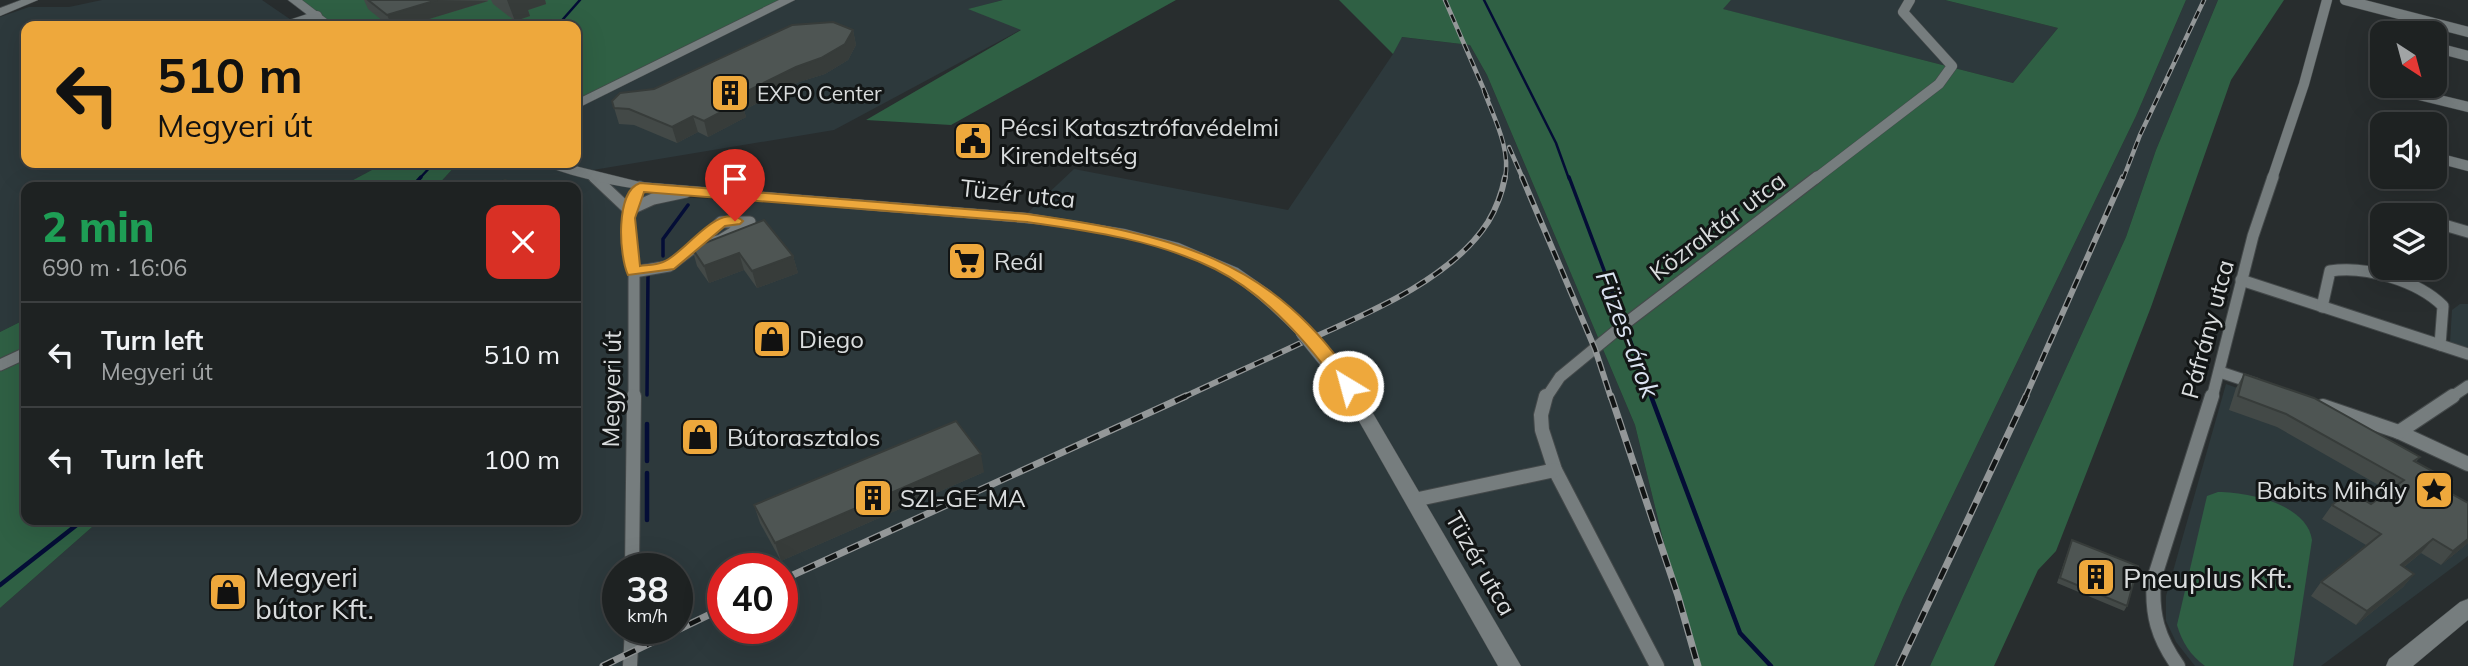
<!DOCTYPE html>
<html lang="en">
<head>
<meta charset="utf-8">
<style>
	:root { --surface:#1e2222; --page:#262a2a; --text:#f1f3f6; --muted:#a1a4a5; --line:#3c3f40 }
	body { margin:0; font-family:Mulish,sans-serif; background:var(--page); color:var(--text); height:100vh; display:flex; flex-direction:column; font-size:26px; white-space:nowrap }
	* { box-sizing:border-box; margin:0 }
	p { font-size:23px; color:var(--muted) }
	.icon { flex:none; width:38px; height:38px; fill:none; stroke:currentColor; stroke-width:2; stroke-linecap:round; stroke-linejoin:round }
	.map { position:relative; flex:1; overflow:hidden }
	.panel { position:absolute; left:21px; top:182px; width:560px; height:343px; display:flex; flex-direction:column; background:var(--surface); border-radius:14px; box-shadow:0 7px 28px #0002,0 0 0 2px var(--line) }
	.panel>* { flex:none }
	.banner { position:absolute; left:21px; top:21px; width:560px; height:147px; border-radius:14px; box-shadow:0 7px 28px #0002,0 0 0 2px var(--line); background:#eea83c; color:#111; overflow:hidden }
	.needle { width:46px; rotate:144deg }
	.tools { position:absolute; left:2370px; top:21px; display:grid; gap:14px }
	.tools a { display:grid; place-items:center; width:77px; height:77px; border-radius:14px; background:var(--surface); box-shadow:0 7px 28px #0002,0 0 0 2px var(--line); font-size:35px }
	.speed { position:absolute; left:602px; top:553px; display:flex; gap:14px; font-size:35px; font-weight:700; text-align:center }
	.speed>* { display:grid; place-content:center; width:91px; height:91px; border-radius:50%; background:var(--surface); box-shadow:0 7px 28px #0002,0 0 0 2px var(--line); line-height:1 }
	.speed small { font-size:18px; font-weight:400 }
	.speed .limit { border:10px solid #d22; background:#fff; color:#111 }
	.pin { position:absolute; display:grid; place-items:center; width:60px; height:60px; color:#fff; margin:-72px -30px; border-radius:50% 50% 50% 0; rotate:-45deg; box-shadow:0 0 7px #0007 }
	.pin .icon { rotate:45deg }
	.me { position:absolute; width:77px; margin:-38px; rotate:323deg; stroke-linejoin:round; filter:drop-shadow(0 0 5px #0008) }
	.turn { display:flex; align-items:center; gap:24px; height:147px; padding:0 21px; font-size:32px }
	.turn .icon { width:91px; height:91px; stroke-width:2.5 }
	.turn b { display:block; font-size:49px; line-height:60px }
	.round { display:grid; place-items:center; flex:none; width:74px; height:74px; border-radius:14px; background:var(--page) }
	.summary { display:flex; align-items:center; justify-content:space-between; height:119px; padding:0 21px }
	h1 { font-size:42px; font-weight:800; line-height:52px; color:#1e9e55 }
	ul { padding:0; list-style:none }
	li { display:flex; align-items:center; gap:21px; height:105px; padding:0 21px; border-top:2px solid var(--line) }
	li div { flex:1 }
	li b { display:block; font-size:26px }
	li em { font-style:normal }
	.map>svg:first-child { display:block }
	.built { fill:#2d393c; fill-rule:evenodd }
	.green { fill:#2f6044 }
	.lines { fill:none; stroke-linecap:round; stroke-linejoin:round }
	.stream-far2 { stroke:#040d36; stroke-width:2.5 }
	.stream-far1 { stroke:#040d36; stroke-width:3.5 }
	.stream { stroke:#040d36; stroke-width:4.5 }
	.street-far2-casing { stroke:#44494a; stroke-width:11 }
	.street-far1-casing { stroke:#44494a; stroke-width:13 }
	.street-casing { stroke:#44494a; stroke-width:16 }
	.secondary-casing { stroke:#44494a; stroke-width:1 }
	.street-far2 { stroke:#767d7e; stroke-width:10 }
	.street-far1 { stroke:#767d7e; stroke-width:11 }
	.street { stroke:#767d7e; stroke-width:14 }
	.secondary { fill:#767d7e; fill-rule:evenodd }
	.rail-far2-casing { stroke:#939798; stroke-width:4.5 }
	.rail-far1-casing { stroke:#939798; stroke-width:6 }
	.rail-casing { stroke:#939798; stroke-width:7 }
	.rail-far2 { stroke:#121515; stroke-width:2.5; stroke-dasharray:8; stroke-linecap:butt }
	.rail-far1 { stroke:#121515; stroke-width:3.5; stroke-dasharray:10; stroke-linecap:butt }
	.rail { stroke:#121515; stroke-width:4.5; stroke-dasharray:12; stroke-linecap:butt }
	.secondary-bridge-casing { stroke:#44494a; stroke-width:18; stroke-linecap:butt }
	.secondary-bridge { stroke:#767d7e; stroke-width:17 }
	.wall { fill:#434947 }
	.shaded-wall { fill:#373c3a }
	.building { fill:#4e5553; stroke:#373c3a; stroke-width:2 }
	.route { fill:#eea83c; stroke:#9b6d27; stroke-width:2 }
	.labels { text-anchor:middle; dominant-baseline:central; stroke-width:6; stroke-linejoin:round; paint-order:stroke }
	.far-poi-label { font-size:21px; fill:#d9dcdd; stroke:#121515; text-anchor:start }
	.poi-label { font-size:24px; fill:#d9dcdd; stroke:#121515; text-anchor:start }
	.street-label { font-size:24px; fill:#d9dcdd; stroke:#121515 }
	.water-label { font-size:26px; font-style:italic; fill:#dce3f2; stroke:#121515 }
	.near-poi-label { font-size:28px; fill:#d9dcdd; stroke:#121515; text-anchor:start }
</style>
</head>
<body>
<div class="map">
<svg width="2468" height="666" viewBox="0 0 2468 666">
	<rect width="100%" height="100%" fill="#282d2e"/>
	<!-- built -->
	<g class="built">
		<polygon points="102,0 262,0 300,26 26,26 26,163 385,163 340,187 26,187 26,319 0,332 0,17 29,7 69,7"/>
		<path d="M790,0H1003L969,9L1022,29L834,130L587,171L677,197L1022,218L1074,169L1288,210L1393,54L1401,37L1470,45L1487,75L1635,425L1694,666H0V608L100,520H576V187H436L458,163H576V106ZM618,569H677V628H618ZM723,569H782V628H723Z"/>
		<polygon points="1731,0 1945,0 2058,28 2013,83 1722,9"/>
		<polygon points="2186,0 2218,0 2156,150 2126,237 1930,666 1874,666 1903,598 2136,116"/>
		<polygon points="2460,304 2468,304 2468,349 2450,343 2452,310"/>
		<polygon points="2226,384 2305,412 2468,523 2468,556 2321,666 2195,666 2176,642 2166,621 2166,596"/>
	</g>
	<!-- green -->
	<g class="green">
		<polygon points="294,0 790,0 576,106 576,26 330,26"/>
		<polygon points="1003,0 1176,0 951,125 866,120 1021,30 968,9"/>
		<polygon points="1339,0 1731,0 1723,9 2013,83 2058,28 1945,0 2186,0 2136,116 1903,598 1874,666 1694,666 1635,425 1487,75 1470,45 1402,37 1393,54"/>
		<polygon points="2218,0 2284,0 2231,80 2151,307 2056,551 2038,570 1994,666 1930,666 2126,237 2156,150"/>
		<polygon points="385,163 458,163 436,187 340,187"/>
		<polygon points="26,319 26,520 100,520 0,608 0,332"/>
		<path d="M2218,492C2248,492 2307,504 2312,540L2293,666H2205C2190,655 2182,642 2177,625L2207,496Z"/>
	</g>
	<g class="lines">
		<!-- stream-far2 -->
		<g class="stream-far2">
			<polyline points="1484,0 1556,143 1569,179"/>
			<polyline points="557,26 580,0"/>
			<polyline points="419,179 434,163"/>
		</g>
		<!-- stream-far1 -->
		<g class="stream-far1">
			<polyline points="1569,177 1652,398"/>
			<polyline points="412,187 421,177"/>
			<polyline points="663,256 663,239 688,205"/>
			<polyline points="647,395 648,274"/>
		</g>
		<!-- stream -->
		<g class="stream">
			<polyline points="1651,396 1740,633 1771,666"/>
			<polyline points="647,424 647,461"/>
			<polyline points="647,473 647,520"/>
			<polyline points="0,585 83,520"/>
		</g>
		<defs>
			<g id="street-far2">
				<polyline points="2345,0 2468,32"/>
				<polyline points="287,26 317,16"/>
				<polyline points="2434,47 2468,56"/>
				<polyline points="2419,95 2468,107"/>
				<polyline points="2434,157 2468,166"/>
				<polyline points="594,177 596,179"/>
				<polyline points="1815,179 1939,84 1952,66 1903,12 1910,0"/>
				<polyline points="2272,179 2304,84 2327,0"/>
			</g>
			<g id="street-far1">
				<polyline points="594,177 629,210"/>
				<polyline points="629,210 653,199 686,192"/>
				<polyline points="2401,213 2410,215"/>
				<polygon points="721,222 750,222 721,240 693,248"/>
				<polyline points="2434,222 2468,232"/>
				<polyline points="634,272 669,266 693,248"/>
				<polyline points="2241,280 2468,354"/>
				<path d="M2322,307L2330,271C2365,265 2418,281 2443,306L2440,345"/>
				<polyline points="0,365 26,353"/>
				<polyline points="2220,372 2256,384"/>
				<polyline points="634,398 634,272 628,218 635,194 640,187"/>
				<polyline points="1546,398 1560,377 1622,326 1817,177"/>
				<polyline points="2212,398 2253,236 2273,177"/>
				<polyline points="2450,398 2468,386"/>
			</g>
			<g id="street">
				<polyline points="1546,396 1541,415 1542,430 1555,470 1657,666"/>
				<polyline points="2323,406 2399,432 2468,464"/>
				<polyline points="2399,432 2453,396"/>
				<polyline points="1414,500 1555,470"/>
				<polyline points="632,569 634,396"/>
				<polyline points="630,666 632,628"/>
				<path d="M2178,666C2158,638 2151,614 2154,579L2212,396"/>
			</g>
			<g id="secondary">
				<polygon points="21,0 38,0 0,16 0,8"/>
				<polygon points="288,0 302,0 336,26 322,26"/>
				<polygon points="779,0 795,0 576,109 576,100"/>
				<path d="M543,163H563L640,182L1027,213L1125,229L1179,243L1238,268L1271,291L1313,332L1310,336H1298C1273,311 1247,286 1216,269C1148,234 1065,226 990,220C914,214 839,208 763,201C689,195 615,192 545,166Z"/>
				<polygon points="1348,380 1357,386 1521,666 1498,666 1339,386"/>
				<polygon points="2468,599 2468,620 2413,666 2386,666 2389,659 2460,602"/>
			</g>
		</defs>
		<!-- street-far2 casing -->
		<use href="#street-far2" class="street-far2-casing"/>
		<!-- street-far1 casing -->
		<use href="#street-far1" class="street-far1-casing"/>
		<!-- street casing -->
		<use href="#street" class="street-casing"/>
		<!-- secondary casing -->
		<use href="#secondary" class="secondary-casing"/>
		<!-- street-far2 -->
		<use href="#street-far2" class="street-far2"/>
		<!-- street-far1 -->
		<use href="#street-far1" class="street-far1"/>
		<!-- street -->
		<use href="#street" class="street"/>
		<!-- secondary -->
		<use href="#secondary" class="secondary"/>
		<defs>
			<g id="rail-far2">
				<polyline points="1445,0 1488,99"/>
				<path d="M1484,91C1494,118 1511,149 1505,179"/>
				<polyline points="1509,147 1523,179"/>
				<polyline points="2123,179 2140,135 2204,0"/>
			</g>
			<g id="rail-far1">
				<polyline points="1522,177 1595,349 1611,398"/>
				<path d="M1182,398C1222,379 1263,361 1303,342C1364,315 1451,280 1488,222C1497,207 1502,193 1505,177"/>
				<polyline points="2025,398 2123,177"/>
			</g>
			<g id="rail">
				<polyline points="1611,396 1678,596 1698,666"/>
				<polyline points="782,580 1186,396"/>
				<polyline points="603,666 723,608"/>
				<polyline points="1899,666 2026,396"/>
			</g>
		</defs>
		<!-- rail-far2 casing -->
		<use href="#rail-far2" class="rail-far2-casing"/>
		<!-- rail-far1 casing -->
		<use href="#rail-far1" class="rail-far1-casing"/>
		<!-- rail casing -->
		<use href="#rail" class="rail-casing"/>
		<!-- rail-far2 -->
		<use href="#rail-far2" class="rail-far2"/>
		<!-- rail-far1 -->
		<use href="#rail-far1" class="rail-far1"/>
		<!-- rail -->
		<use href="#rail" class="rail"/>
		<defs>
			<polyline id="secondary-bridge" points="1304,332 1348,386"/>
		</defs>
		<!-- secondary-bridge casing -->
		<use href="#secondary-bridge" class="secondary-bridge-casing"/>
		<!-- secondary-bridge -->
		<use href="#secondary-bridge" class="secondary-bridge"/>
	</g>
	<!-- wall -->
	<g class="wall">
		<polygon points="364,0 488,0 488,1 406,26 389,26 368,9"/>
		<polygon points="491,0 545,0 546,4 528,10 530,16 515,21 493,4"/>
		<polygon points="853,30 856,45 848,60 825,74 799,82 744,110 746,117 708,137 698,132 677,143 634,125 619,124 612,101"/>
		<polygon points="692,248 793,256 798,273 757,288 744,270 709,283 697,266"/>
		<polygon points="2244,374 2420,457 2416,462 2445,490 2468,503 2468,543 2441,565 2421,553 2404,567 2414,574 2403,587 2356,625 2311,596 2321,582 2366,545 2322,519 2332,505 2371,504 2389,491 2277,427 2229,410 2236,388"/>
		<polygon points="984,472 781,561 760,523 754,505"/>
		<polygon points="2072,540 2127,606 2124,611 2057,583 2070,545"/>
	</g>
	<!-- shaded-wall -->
	<g class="shaded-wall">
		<polygon points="437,0 488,1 406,26 392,26 387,15"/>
		<polygon points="507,0 545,0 546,4 528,10 530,16 515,21"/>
		<polygon points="853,30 856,45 848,60 825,74 799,82 744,110 746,117 708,137 704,121 733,98"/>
		<polygon points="693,116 698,132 677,143 672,127"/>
		<polygon points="739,253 744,270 709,283 704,266"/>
		<polygon points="793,256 798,273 757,288 752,271"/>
		<polygon points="981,454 984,472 781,561 775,543"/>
		<polygon points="2433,539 2421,553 2389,579 2401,565"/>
		<polygon points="2468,539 2468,543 2441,565 2453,551"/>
		<polygon points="2414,574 2403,587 2356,625 2367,611"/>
	</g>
	<!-- building -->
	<g class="building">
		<polygon points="368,0 437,0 387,15"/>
		<polygon points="833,22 853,30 845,44 821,58 796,67 733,98 742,101 704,121 693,116 672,127 629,109 614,108 612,101 620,93 654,89 792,25"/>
		<polygon points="505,180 519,187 490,187"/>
		<polygon points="764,220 793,256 752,271 739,253 704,266 692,248"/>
		<polygon points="2244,374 2314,398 2420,457 2414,461 2452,482 2443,489 2468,503 2468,539 2453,551 2433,539 2401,565 2414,574 2367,611 2321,582 2381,534 2332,505 2349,491 2371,504 2404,480 2286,414 2238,396"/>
		<polygon points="956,421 981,454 775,543 754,505"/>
		<polygon points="2072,540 2138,566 2127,606 2060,578"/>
	</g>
	<!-- route -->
	<path class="route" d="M640,183L1027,214C1169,234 1274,257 1357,386L1348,391L1342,390C1308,343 1267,295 1215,269C1156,240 1091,231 1027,222L644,192L635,218L640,266C647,265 656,265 663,262C684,255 718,200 743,221L740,224L725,226L674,269L628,275C619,256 615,191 640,183Z"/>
	<!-- icons -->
	<defs>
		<symbol id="building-square" viewBox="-11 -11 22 22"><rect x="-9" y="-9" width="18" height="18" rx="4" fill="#eea83c" stroke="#121515"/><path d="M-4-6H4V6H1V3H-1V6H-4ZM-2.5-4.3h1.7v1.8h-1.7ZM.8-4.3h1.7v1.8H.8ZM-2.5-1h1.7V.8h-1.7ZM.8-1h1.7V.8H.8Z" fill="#111"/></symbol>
		<symbol id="civic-square" viewBox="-11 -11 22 22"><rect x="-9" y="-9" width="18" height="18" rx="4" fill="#eea83c" stroke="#121515"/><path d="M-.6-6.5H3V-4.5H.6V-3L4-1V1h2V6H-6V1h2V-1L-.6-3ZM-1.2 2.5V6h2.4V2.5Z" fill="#111"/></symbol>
		<symbol id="supermarket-square" viewBox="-11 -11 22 22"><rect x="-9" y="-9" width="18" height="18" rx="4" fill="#eea83c" stroke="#121515"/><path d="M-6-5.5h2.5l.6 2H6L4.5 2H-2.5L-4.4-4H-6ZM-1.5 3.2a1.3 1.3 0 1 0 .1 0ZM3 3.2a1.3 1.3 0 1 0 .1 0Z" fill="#111"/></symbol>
		<symbol id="shop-square" viewBox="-11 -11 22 22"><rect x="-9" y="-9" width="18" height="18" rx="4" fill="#eea83c" stroke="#121515"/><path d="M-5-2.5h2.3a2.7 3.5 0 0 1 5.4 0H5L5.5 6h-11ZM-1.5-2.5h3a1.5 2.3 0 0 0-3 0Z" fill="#111"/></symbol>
		<symbol id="sight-square" viewBox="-11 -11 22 22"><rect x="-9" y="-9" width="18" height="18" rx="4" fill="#eea83c" stroke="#121515"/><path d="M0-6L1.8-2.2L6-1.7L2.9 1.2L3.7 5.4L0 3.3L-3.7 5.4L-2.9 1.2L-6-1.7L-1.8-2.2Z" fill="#111"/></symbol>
	</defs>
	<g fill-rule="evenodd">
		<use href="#building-square" x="708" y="71" width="44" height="44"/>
		<use href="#civic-square" x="951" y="119" width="44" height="44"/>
		<use href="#supermarket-square" x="945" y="239" width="44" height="44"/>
		<use href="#shop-square" x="750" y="317" width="44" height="44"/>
		<use href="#shop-square" x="678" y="415" width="44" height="44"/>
		<use href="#sight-square" x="2412" y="468" width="44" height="44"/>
		<use href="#building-square" x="851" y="476" width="44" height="44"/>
		<use href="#building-square" x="2074" y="555" width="44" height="44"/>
		<use href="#shop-square" x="206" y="570" width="44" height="44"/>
	</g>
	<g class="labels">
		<!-- far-poi labels -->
		<g class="far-poi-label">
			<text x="757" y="93">EXPO Center</text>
		</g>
		<!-- poi labels -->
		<g class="poi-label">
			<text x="1000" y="127">Pécsi Katasztrófavédelmi<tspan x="1000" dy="28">Kirendeltség</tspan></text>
			<text x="994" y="261">Reál</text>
			<text x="799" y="339">Diego</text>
			<text x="727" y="437">Bútorasztalos</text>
			<text x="2407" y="490" text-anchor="end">Babits Mihály</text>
			<text x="900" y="498">SZI-GE-MA</text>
		</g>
		<!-- street labels -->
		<g class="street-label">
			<text transform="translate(1018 193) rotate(6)">Tüzér utca</text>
			<text transform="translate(1717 226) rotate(-37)">Közraktár utca</text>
			<text transform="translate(2207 329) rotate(-75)">Páfrány utca</text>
			<text transform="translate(611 389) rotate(-89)">Megyeri út</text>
			<text transform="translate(1481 563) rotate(60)">Tüzér utca</text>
		</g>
		<!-- water labels -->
		<g class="water-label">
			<text transform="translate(1628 334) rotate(69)">Füzes-árok</text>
		</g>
		<!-- near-poi labels -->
		<g class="near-poi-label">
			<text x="255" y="576">Megyeri<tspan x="255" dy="32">bútor Kft.</tspan></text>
			<text x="2123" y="577">Pneuplus Kft.</text>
		</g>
	</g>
</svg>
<div class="tools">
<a><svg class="needle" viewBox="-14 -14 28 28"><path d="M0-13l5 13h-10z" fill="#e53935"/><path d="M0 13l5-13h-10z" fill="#a1a4a5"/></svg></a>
<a><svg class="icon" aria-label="sound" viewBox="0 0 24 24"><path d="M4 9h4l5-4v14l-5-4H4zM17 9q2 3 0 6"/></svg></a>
<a><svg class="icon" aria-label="layers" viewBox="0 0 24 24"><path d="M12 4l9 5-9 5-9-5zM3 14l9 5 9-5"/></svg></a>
</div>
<div class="speed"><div>38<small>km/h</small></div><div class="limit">40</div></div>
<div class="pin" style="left:735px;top:221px;background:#d93025"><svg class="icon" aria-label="arrive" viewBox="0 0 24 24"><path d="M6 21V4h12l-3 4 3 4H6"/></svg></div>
<svg class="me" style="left:1348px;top:386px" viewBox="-20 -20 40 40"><circle r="17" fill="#eea83c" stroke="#fff" stroke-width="3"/><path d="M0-11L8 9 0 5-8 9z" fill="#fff"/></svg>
<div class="banner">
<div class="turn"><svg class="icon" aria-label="left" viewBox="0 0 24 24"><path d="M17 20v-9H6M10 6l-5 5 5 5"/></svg><div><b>510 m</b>Megyeri út</div></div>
</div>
<section class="panel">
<div class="summary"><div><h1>2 min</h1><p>690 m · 16:06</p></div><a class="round" style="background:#d93025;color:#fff"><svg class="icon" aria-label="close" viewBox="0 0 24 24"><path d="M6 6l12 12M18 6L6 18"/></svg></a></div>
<ul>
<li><svg class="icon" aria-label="left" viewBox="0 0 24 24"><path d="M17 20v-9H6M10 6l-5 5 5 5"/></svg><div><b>Turn left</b><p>Megyeri út</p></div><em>510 m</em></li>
<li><svg class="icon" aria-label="left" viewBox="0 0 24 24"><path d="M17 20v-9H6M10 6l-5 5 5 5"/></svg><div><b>Turn left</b></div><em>100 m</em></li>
</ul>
</section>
</div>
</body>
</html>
